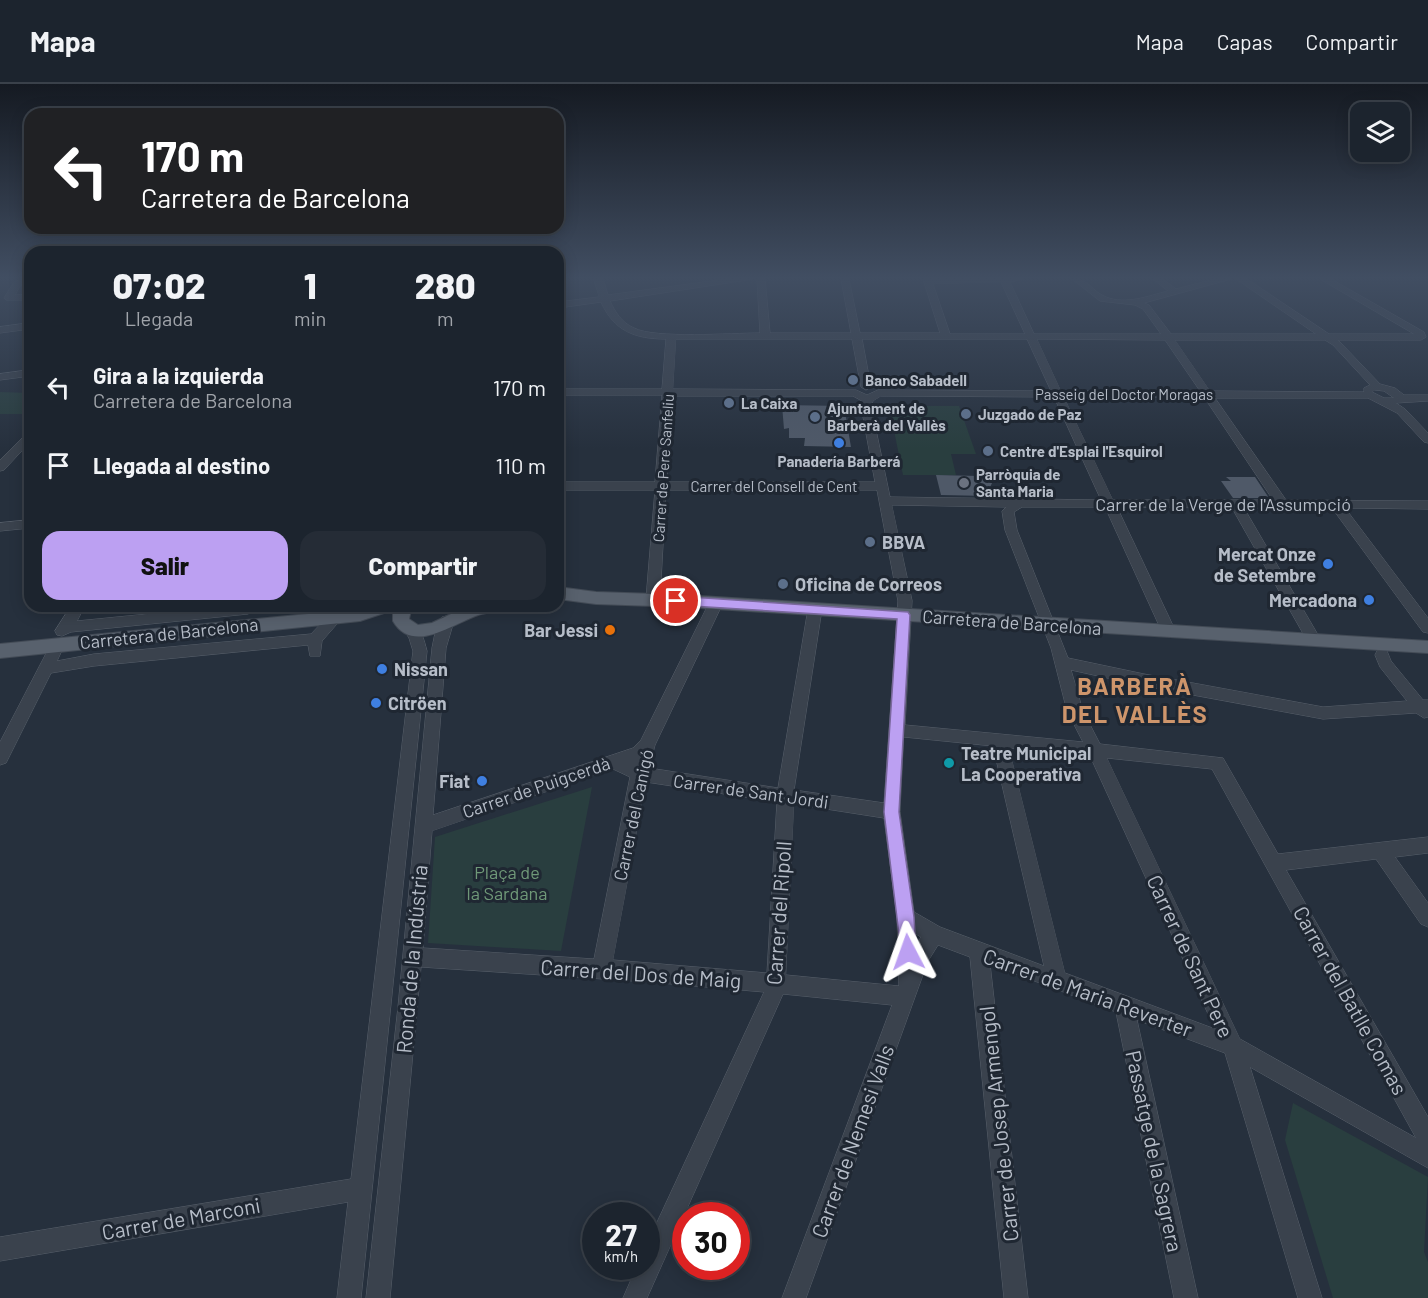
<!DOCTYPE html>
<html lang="es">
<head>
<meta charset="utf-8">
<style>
	:root { --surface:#1c242e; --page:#252c36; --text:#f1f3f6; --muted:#a0a4aa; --line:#3a414a; --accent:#bca0f2 }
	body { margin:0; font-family:Barlow,sans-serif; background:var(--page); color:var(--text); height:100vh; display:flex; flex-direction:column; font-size:22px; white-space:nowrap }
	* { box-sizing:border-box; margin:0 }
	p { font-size:20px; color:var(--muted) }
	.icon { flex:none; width:33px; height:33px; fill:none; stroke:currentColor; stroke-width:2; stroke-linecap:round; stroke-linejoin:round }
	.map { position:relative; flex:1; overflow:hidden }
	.drawer { position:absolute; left:24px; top:162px; width:540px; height:366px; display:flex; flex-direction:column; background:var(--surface); border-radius:18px; box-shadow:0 3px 15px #0003,0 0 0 2px var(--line) }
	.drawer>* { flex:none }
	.top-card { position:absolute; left:24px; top:24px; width:540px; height:126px; border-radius:18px; box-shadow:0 3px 15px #0003,0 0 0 2px var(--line); background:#202124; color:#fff; overflow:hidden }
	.tools { position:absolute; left:1350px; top:18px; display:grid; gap:12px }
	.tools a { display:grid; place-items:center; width:60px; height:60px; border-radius:12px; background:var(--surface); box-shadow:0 3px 15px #0003,0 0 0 2px var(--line); font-size:30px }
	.speed { position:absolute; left:582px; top:1118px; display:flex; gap:12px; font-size:30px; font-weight:700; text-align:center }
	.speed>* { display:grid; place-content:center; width:78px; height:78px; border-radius:50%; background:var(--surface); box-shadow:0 3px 15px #0003,0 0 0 2px var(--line); line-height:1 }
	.speed small { font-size:15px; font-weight:400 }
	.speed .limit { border:9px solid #d22; background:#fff; color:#111 }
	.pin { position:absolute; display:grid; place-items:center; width:51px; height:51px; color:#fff; margin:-26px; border:3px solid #fff; border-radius:50%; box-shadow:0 2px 6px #0007 }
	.me { position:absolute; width:66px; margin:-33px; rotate:356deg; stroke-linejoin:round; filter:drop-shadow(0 0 4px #0008) }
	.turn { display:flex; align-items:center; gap:21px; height:126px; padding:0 18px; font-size:27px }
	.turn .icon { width:78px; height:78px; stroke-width:2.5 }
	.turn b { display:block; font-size:42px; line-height:51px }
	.eta { display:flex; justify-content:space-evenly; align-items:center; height:102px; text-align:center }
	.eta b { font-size:36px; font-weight:800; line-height:42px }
	.button { display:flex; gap:12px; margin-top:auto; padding:12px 18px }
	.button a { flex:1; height:69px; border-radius:18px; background:var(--accent); color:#111; font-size:24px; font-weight:800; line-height:69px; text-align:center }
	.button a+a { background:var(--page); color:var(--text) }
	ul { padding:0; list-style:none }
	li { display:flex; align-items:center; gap:18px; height:78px; padding:0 18px }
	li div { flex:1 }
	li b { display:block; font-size:22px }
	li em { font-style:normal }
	header { display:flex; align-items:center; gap:36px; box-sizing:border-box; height:84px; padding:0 30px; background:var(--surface); border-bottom:2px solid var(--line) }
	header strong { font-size:28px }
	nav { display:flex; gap:33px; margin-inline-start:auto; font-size:21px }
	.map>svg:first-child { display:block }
	.green { fill:#293e3f }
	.building { fill:#4f5968 }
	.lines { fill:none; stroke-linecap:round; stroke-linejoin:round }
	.minor-casing { stroke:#58606b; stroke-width:1 }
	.major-casing { stroke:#434b56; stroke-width:2 }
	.minor { fill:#3a424d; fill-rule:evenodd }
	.major { fill:#58616d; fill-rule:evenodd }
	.route { fill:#bca0f2; stroke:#7a689d; stroke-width:1.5 }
	.service-dot { fill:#5c6f8a; stroke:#1f2732; stroke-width:2 }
	.shop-dot { fill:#3f7fe0; stroke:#1f2732; stroke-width:2 }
	.worship-dot { fill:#6b7280; stroke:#1f2732; stroke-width:2 }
	.food-dot { fill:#e8710a; stroke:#1f2732; stroke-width:2 }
	.culture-dot { fill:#0f9aa8; stroke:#1f2732; stroke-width:2 }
	.labels { text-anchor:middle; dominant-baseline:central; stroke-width:6; stroke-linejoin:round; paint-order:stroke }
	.far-poi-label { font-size:15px; font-weight:bold; fill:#b6bdc8; stroke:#1f2732; text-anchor:start }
	.far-street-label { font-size:15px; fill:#b6bdc8; stroke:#1f2732 }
	.street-label { font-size:18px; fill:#b6bdc8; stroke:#1f2732 }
	.poi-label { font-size:18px; font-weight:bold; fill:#b6bdc8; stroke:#1f2732; text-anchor:start }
	.park-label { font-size:18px; fill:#6f9878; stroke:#1f2732 }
	.near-street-label { font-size:21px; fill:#b6bdc8; stroke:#1f2732 }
	.district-label { font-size:24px; font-weight:bold; letter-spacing:1.5px; fill:#ce956b; stroke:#1f2732 }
</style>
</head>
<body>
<header>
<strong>Mapa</strong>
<nav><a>Mapa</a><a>Capas</a><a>Compartir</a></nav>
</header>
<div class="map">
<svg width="1428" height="1214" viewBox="0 0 1428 1214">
	<rect width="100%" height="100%" fill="#26303d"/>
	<!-- green -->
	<g class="green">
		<polygon points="0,308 30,309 30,330 0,330"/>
		<polygon points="889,322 959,322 976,370 951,370 956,391 903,391"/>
		<polygon points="592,703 561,867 428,859 435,753"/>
		<polygon points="1293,1019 1428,1093 1424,1168 1428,1178 1428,1214 1333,1214 1285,1056"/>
	</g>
	<!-- building -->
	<g class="building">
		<polygon points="782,321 844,322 851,363 804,362 805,354 789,354 789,344 784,345"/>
		<polygon points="936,391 980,392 992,399 986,412 941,411"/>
		<polygon points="1226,393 1255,393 1269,414 1233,414 1221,397 1231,397"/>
	</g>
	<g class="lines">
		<defs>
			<g id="minor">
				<polygon points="23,195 30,195 30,199 20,202 15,211 30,210 30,216 6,216 4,214 14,198"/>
				<path d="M594,195H603L608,211L726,195H753L610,217C615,228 622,239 634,244C655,255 732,249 760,249L757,195H765L770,249H851L841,195H849L860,249H940L923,195H1023L1010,198L1034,250H1161L1143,225L1135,221L1100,217L1072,195C1090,195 1091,207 1106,213C1126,221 1148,212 1168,207L1153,195H1163L1176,205L1215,195H1231L1144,219L1149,221L1171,250H1316L1236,195H1247L1329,250H1414L1320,195H1331L1424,248L1426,253L1421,256H1338L1380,300L1395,304L1404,311H1428V317L1396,319L1405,325L1428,349V359L1424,358L1397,329L1368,314H1215L1286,416L1428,417V425L1345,424L1428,534V549L1423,548L1332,424H1244L1321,556L1314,561L1309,560L1232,424L1117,423L1176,548L1169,553L1162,548L1105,423H1022L1014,428L1017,446L1068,574L1144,590L1323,623L1407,617L1380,583L1375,571L1377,567H1387L1391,577L1423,616H1428V633L1424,634L1416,629L1323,635L1144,602L1071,586L1083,627L1100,660L1223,674L1278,770L1428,753V769L1395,773L1428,819V843L1421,840L1376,775L1286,786L1428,1033V1084L1250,983L1322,1214H1298L1225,969L1137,936L1198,1214H1174L1116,928L990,880L1028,1214H1004L970,873L938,861L928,877L806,1214H782L892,921L783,910L647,1214H623L637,1182H646V1162L764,908L649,898L421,883L390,1214H366L398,923L432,564L435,549L442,533L447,532L454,537L446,564L433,731L633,664L641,656L709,519L716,514L723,519L655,661L649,684L778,704L808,525L815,520L822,525L794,706L884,719L898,517L877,406H666L660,515L658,518H648L646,515L655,406H558V398H655L662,311H558V305H662L666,255C635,255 614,247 601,218L558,224V218L599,213ZM1001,198L1025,250H950L933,200ZM676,255H852L861,303L866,306L871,303L862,255H1027L1051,307L878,306L867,311L856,306L673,305ZM1037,255L1165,256L1200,307H1061ZM1175,256H1325L1333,261L1370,301L1364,304V308L1210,307ZM1375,306L1384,307L1394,314H1384L1372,308ZM672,312H853L862,317L861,322L875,398H667ZM881,312L1054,313L1101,416L890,413L871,322L873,317ZM1064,313H1204L1273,416H1113ZM892,421L1006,423L1002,427L1005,446L1051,564L1067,627L1083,658L905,641L912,517ZM904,653L993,662L1044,882L940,843L914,828L900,728ZM1009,664L1090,672L1215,945L1065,889ZM1107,674L1212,685L1416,1054L1240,955ZM613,685L630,693L594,875L423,864L432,747ZM646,698L777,718L767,889L613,876ZM794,720L884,734L897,833L899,902L786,891ZM916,850L921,853L917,860Z"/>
				<polygon points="30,239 30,245 0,249 0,243"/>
				<polygon points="30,286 30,292 0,296 0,290"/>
				<polygon points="30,349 30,358 4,386 0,387 0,376 26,350"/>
				<polygon points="30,436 30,444 0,447 0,439"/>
				<polygon points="71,522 85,522 77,537 228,522 260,522 248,530 71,548 62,552 57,551 55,547"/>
				<polygon points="336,528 343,533 322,557 320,572 310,572 308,561 94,582 51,589 6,679 0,681 0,658 53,556 58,555 65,560 57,577 94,570 311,550 331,529"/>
				<path d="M409,538C421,541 424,556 427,567L361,1214H337L348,1118L0,1177V1153L351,1095L413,567L409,554L402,543Z"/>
			</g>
			<g id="major">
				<polygon points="558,503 596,508 684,511 1428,557 1428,569 684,523 596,520 558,515"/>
				<path d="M369,522H412L409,535L418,541L432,539L468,522H503L501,526C493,528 485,529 478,531C452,540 413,571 393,537V526L360,537L0,574V560L360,525Z"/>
			</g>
		</defs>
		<!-- minor casing -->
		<use href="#minor" class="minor-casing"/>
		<!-- major casing -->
		<use href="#major" class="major-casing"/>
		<!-- minor -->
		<use href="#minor" class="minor"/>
		<!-- major -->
		<use href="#major" class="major"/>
	</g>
	<!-- sky -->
	<linearGradient id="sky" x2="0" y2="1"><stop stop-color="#151a22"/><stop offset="0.53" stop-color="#414e62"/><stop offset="1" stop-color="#414e62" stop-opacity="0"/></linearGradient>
	<rect width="1428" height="365" fill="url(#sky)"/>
	<!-- route -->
	<polygon class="route" points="676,512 908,528 910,531 899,728 914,833 916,868 914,875 908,877 902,875 884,728 897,535 676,521 670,517"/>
	<!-- markers -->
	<g class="service-dot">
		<circle cx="853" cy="296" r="6"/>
		<circle cx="729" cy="319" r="6"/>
		<circle cx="966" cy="330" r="6"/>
		<circle cx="815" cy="333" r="6"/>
		<circle cx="988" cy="367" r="6"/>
		<circle cx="870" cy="458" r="6"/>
		<circle cx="783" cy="500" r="6"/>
	</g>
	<g class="shop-dot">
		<circle cx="839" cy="359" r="6"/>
		<circle cx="1328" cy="480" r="6"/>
		<circle cx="1369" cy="516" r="6"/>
		<circle cx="382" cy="585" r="6"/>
		<circle cx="376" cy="619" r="6"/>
		<circle cx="482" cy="697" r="6"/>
	</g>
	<circle class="worship-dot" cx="964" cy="399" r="6"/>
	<circle class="food-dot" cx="610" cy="546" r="6"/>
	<circle class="culture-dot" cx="949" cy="679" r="6"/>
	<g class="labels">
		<!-- far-poi labels -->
		<g class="far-poi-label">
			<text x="865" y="296">Banco Sabadell</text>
			<text x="741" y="319">La Caixa</text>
			<text x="827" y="324">Ajuntament de<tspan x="827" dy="17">Barberà del Vallès</tspan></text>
			<text x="978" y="330">Juzgado de Paz</text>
			<text x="1000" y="367">Centre d'Esplai l'Esquirol</text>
			<text x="839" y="377" text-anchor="middle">Panadería Barberá</text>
			<text x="976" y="390">Parròquia de<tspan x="976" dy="17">Santa Maria</tspan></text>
		</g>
		<!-- far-street labels -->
		<g class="far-street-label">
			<text x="1124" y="310">Passeig del Doctor Moragas</text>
			<text transform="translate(663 384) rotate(-86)">Carrer de Pere Sanfeliu</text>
			<text x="774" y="402">Carrer del Consell de Cent</text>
		</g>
		<!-- street labels -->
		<g class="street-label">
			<text x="1223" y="420">Carrer de la Verge de l'Assumpció</text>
			<text transform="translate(1012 538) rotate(4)">Carretera de Barcelona</text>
			<text transform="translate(169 549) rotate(-6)">Carretera de Barcelona</text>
			<text transform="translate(536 703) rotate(-19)">Carrer de Puigcerdà</text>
			<text transform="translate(751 707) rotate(8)">Carrer de Sant Jordi</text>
			<text transform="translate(633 731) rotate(-78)">Carrer del Canigó</text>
		</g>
		<!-- poi labels -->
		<g class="poi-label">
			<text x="882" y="458">BBVA</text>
			<text x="1316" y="470" text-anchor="end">Mercat Onze<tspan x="1316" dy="21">de Setembre</tspan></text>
			<text x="795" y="500">Oficina de Correos</text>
			<text x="1357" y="516" text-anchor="end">Mercadona</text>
			<text x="598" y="546" text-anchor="end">Bar Jessi</text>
			<text x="394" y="585">Nissan</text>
			<text x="388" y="619">Citröen</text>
			<text x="961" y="669">Teatre Municipal<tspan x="961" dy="21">La Cooperativa</tspan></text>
			<text x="470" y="697" text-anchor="end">Fiat</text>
		</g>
		<!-- park labels -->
		<g class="park-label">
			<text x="507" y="788">Plaça de<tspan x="507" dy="21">la Sardana</tspan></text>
		</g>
		<!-- near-street labels -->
		<g class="near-street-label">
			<text transform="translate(778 829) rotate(-86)">Carrer del Ripoll</text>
			<text transform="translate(1191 872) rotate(65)">Carrer de Sant Pere</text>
			<text transform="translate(411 875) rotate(-85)">Ronda de la Indústria</text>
			<text transform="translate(641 889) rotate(4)">Carrer del Dos de Maig</text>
			<text transform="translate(1088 908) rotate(20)">Carrer de Maria Reverter</text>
			<text transform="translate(1351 916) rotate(61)">Carrer del Batlle Comas</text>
			<text transform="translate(998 1040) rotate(-96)">Carrer de Josep Armengol</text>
			<text transform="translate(852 1057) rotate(-70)">Carrer de Nemesi Valls</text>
			<text transform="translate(1155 1067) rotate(78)">Passatge de la Sagrera</text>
			<text transform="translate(181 1134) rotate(-10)">Carrer de Marconi</text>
		</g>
		<!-- district labels -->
		<g class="district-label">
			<text x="1135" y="601">BARBERÀ<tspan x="1135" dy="28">DEL VALLÈS</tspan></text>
		</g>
	</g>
</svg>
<div class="tools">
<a><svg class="icon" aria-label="layers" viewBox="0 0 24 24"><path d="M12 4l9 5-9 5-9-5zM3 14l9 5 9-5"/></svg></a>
</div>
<div class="speed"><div>27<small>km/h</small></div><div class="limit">30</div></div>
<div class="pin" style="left:676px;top:517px;background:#d93025"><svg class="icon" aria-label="arrive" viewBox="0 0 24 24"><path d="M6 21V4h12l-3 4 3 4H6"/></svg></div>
<svg class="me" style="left:908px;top:868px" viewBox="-20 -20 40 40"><path d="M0-17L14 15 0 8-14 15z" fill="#bca0f2" stroke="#fff" stroke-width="4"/></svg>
<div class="top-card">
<div class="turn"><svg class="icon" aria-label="left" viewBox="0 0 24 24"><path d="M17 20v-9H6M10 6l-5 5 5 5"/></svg><div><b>170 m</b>Carretera de Barcelona</div></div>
</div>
<section class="drawer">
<div class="eta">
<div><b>07:02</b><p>Llegada</p></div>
<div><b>1</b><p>min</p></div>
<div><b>280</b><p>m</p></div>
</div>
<ul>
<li><svg class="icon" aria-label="left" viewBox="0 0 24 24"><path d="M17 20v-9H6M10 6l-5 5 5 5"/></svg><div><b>Gira a la izquierda</b><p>Carretera de Barcelona</p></div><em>170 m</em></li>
<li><svg class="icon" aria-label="arrive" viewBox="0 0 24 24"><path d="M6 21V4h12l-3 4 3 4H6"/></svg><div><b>Llegada al destino</b></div><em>110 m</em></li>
</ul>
<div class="button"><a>Salir</a><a>Compartir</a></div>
</section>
</div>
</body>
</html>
